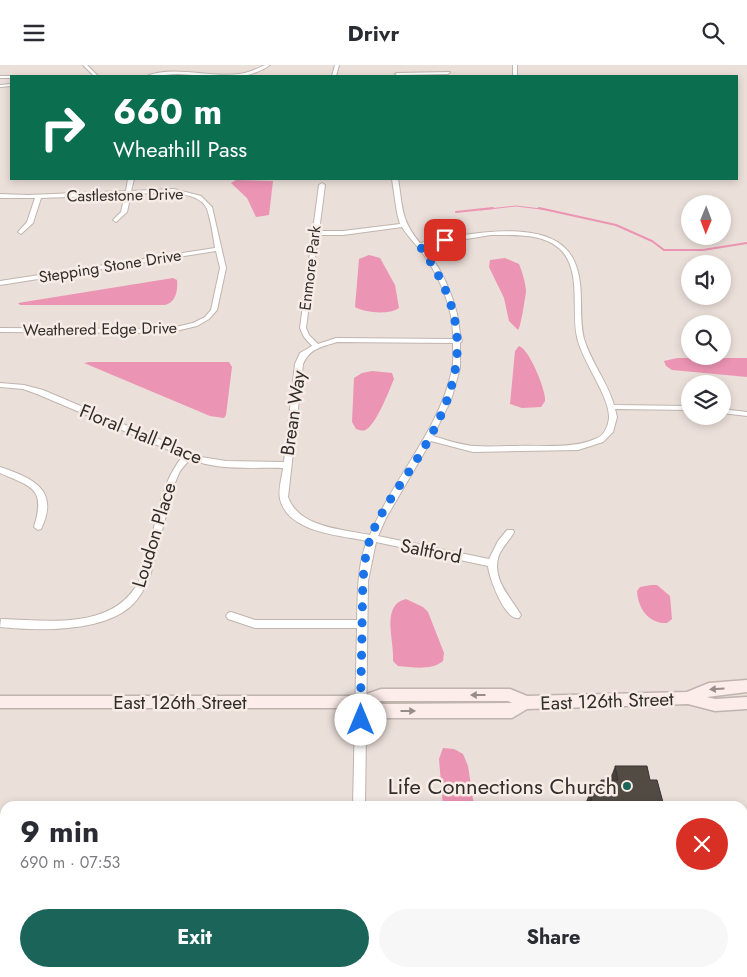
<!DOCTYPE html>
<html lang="en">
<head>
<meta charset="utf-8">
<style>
	:root { --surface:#fff; --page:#f7f7f7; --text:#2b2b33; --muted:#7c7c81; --accent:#1b6459 }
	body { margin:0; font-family:Jost,sans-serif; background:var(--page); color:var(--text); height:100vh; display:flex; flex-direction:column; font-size:19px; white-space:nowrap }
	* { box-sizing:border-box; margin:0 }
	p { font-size:16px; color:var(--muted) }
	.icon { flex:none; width:28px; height:28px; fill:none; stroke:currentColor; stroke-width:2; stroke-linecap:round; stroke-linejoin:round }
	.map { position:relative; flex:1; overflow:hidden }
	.sheet { position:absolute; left:0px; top:736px; width:748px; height:176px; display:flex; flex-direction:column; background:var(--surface); border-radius:15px 15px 0 0; box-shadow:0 2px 8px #0003 }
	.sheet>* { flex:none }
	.top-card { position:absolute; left:10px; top:10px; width:728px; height:105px; border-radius:0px; box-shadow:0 2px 8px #0003; background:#0b6e4f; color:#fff; overflow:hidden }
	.needle { width:32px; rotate:181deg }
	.buttons { position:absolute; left:681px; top:130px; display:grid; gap:10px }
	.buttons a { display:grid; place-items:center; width:50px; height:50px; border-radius:50%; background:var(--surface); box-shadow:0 2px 8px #0003; font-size:25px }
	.pin { position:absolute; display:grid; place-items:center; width:42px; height:42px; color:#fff; margin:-21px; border-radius:10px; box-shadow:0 2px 8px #0006 }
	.me { position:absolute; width:55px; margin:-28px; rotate:0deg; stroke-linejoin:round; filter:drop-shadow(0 0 4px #0008) }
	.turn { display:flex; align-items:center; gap:18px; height:105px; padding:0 20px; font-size:22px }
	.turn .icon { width:65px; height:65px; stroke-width:2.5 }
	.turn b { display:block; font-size:35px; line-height:42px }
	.round { display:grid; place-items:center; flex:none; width:52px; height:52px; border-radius:26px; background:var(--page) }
	.head { display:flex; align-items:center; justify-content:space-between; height:85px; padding:0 20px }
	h1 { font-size:30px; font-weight:700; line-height:38px }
	.action { display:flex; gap:10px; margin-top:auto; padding:10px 20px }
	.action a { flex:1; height:58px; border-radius:30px; background:var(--accent); color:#fff; font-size:20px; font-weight:700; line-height:58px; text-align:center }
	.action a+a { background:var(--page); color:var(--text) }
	header { display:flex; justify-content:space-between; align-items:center; height:65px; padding:0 20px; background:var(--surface); font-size:22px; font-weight:700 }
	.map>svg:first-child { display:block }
	.water { fill:#ec94b3 }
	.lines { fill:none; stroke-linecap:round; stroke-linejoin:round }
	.stream-far1 { stroke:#ec94b3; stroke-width:1 }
	.stream { stroke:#ec94b3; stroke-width:2 }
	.street-casing { stroke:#c0b4ae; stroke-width:2 }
	.secondary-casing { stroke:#c0b4ae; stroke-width:3 }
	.street { fill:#fff; fill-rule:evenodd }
	.secondary { fill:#fcecea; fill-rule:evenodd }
	.wall { fill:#46403a }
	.building { fill:#514b43; stroke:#39342f }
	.oneway { fill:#968c8a }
	.route { stroke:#1a73e8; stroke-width:9; stroke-dasharray:0 16.2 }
	.poi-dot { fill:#1b6459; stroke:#f8ece6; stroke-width:2 }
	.labels { text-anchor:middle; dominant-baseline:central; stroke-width:5; stroke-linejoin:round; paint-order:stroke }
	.far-street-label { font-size:16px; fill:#312d2a; stroke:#f8ece6 }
	.street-label { font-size:19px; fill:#312d2a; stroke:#f8ece6 }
	.near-poi-label { font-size:22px; fill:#312d2a; stroke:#f8ece6; text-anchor:end }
</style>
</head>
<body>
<header><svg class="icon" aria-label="menu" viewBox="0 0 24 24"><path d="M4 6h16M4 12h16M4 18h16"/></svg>Drivr<svg class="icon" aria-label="search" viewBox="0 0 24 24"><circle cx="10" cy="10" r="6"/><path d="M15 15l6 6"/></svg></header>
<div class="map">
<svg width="747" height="912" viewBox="0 0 747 912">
	<rect width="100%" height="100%" fill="#ebdfd9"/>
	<!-- water -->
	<g class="water">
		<polygon points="236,115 273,116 269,150 256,152 247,133 231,118"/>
		<path d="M369,190L380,193L395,220L399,243C389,250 366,248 355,242L359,194Z"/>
		<path d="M505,193L519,199C522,206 526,219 526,227C525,233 521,262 518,265L509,256L504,233L489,202L490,195Z"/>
		<path d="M173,213L177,215C178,225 176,237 165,240H20L18,238Z"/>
		<path d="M519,281C529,284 546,325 545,336L541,342L522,343L510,339L515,286Z"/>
		<polygon points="677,293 747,293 747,312 672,305 666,301 664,296"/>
		<polygon points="89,297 229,297 232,302 226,350 224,353 210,351 84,298"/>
		<path d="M372,306L392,308L394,314C389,326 377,357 367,364C363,367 360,365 356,364L352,357L354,313L362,308Z"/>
		<path d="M651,520H657L670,531L672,554L667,558C649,559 638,544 637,526L640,522Z"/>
		<path d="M406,534L423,542L428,547L444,588L443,596C431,606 412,602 398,601L393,596C395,576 380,540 406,534Z"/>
		<polygon points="443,683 454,684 463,689 468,701 474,741 443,741 439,694"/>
		<polygon points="747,747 747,816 743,802 742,750"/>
		<polygon points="441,908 540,908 536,912 442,912"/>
	</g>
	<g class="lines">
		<!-- stream-far1 -->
		<polyline class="stream-far1" points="480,145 516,141 549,145"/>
		<!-- stream -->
		<g class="stream">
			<polyline points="539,143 616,160 652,176 664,185 703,185 747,178"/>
			<polyline points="456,147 493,143"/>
		</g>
		<defs>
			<g id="street">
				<polygon points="83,0 87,0 98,11 94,11"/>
				<path d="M265,0H270C244,19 208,10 178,9C168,9 157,12 147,11C173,0 211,13 239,9C249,8 256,4 265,0Z"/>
				<polygon points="335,0 339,0 336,11 332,11"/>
				<rect x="513" y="0" width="4" height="11"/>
				<polygon points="450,7 448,9 397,10 395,9 397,8"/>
				<polygon points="0,11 13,11 11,11 11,13 0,13"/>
				<polygon points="11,19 11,21 0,22 0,20"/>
				<path d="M128,114H134L131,126L174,124L201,131L212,142L226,203L217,245L209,254L197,261L167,268L0,267V263L167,264L193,258L205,252L211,245L220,203L216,186L0,220V216L215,183C213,170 211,156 207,144C198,122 150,129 131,129L127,147L116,157L113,155L121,147L125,130L41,133L33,158L21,169L18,167L27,157L35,133H0V129L28,130L126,126Z"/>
				<path d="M392,114H398C403,142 400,154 420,178C460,171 555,147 575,198C585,222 578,249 584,274C591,297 607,316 614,340L690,341V345L615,344L617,352L613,367L603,377L578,385L473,387L431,376L386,453L378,471L489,494L498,476L507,465H513L514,467C510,475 503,481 499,490C491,514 510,531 521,550L519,553C505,556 489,513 488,501L376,477L368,516L365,741H353L357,563H255L228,554L226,551L228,548L231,547L255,555H357C358,529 357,501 367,476C340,470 288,468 280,434C278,425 282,412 283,403C253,402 218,406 190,394L180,406L174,420L150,511C146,520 141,531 134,538C106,568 38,566 0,562L1,554C48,555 113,566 139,516C148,497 151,474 156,454C162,431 167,410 183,391L37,329L23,324L0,322V318L24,320L43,325L201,392L226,396L284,397L295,299L300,288L312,281L304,272L300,263L319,120L322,118L325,120L319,166H343L400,159L397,148ZM402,162C408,172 417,180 424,190C440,213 454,245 453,274L336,273L318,279L309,270L306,263L318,170H343ZM491,170C513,170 543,168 560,184C582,205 571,246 577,272C582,297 610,331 609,353C608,362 604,371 595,374C573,384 540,380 516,381C502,381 488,382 474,381C461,380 446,375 433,371L451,335L460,303V278L462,276C459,268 459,258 457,249C451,224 439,200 423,181ZM337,277L453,278C453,287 454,296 452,305C439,366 393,413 370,470C342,464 299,463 288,432L303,299C310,283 322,282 337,277Z"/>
				<polygon points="722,344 747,347 747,351 722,348"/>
				<path d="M0,402C33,413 60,425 41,464L38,465L34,462C46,423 32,422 0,408Z"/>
				<polygon points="349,908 363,908 362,912 348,912"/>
			</g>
			<path id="secondary" d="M747,615V627L707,632L715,634L747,632V644L715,646L688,639L527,644L512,653H382L360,643H0V631H361L381,624H510L527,631L687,627L709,618ZM381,636H508L512,638L383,639L378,637Z"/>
		</defs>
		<!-- street casing -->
		<use href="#street" class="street-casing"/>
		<!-- secondary casing -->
		<use href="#secondary" class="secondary-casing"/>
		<!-- street -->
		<use href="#street" class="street"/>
		<!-- secondary -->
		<use href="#secondary" class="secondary"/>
	</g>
	<!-- wall -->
	<polygon class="wall" points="615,701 650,715 664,741 585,741 585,739 590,727 597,727 601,715 610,715 610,714"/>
	<!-- building -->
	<polygon class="building" points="615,701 647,701 650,715 657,715 664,741 606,741 605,737 592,737 590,727 603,726 601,715 618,715"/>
	<!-- one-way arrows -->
	<defs><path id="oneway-solid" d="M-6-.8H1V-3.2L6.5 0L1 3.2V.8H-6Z" transform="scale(1.25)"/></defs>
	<g class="oneway">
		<use href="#oneway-solid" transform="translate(717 624) rotate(176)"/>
		<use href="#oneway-solid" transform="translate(478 630) rotate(-180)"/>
		<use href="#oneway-solid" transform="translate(408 646)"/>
	</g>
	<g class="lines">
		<!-- route -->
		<path class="route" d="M361,655C360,624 362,592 362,560C363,532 361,502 370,474C379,448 399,422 414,399C464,321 477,258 419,180L445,175"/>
	</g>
	<!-- markers -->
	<circle class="poi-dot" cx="627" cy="721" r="5"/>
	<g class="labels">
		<!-- far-street labels -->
		<g class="far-street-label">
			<text transform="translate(125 130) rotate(-1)">Castlestone Drive</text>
			<text transform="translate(110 201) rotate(-9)">Stepping Stone Drive</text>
			<text transform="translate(310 203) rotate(-83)">Enmore Park</text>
			<text transform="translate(100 264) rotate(-1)">Weathered Edge Drive</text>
		</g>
		<!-- street labels -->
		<g class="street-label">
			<text transform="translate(293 348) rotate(-82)">Brean Way</text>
			<text transform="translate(141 369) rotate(22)">Floral Hall Place</text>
			<text transform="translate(154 470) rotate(-73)">Loudon Place</text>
			<text transform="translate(431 486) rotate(11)">Saltford</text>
			<text transform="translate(607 636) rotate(-2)">East 126th Street</text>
			<text x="180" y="637">East 126th Street</text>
		</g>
		<!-- near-poi labels -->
		<g class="near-poi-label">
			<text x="617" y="721">Life Connections Church</text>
		</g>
	</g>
</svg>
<div class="buttons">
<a><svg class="needle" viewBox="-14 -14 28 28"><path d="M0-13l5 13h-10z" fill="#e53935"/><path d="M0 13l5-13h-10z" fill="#7c7c81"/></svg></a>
<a><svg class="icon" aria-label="sound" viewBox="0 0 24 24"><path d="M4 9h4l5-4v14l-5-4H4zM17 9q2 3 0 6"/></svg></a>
<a><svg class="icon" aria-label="search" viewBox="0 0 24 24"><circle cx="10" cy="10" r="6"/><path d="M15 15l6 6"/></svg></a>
<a><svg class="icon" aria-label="layers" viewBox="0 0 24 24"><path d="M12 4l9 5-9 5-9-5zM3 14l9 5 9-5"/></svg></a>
</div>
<div class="pin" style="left:445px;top:175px;background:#d93025"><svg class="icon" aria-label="arrive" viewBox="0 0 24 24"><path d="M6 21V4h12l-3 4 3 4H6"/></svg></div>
<svg class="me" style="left:361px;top:655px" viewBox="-20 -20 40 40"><circle r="19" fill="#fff"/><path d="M0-13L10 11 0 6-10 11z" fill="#1a73e8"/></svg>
<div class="top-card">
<div class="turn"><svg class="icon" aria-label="right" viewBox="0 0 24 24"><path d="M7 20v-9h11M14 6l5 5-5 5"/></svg><div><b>660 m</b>Wheathill Pass</div></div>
</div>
<section class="sheet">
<div class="head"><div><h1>9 min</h1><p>690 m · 07:53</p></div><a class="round" style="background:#d93025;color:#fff"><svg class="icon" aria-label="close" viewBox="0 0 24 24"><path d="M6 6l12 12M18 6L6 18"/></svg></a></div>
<div class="action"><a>Exit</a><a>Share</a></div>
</section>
</div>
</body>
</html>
